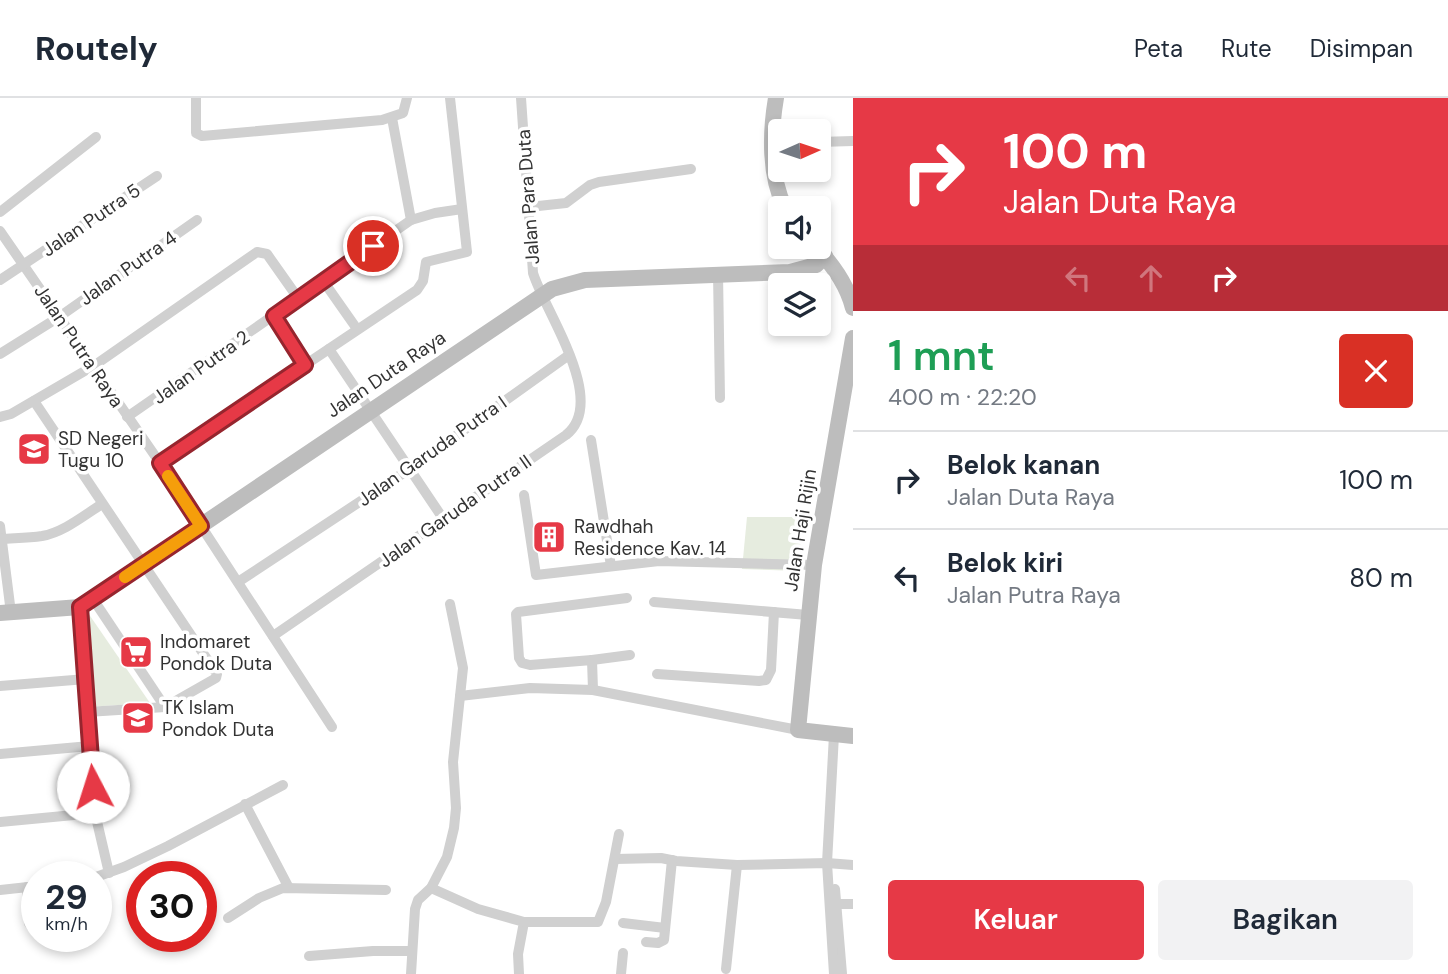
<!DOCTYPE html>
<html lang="id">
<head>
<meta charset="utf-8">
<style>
	:root { --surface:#fff; --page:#f2f2f3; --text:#1f2937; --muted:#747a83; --line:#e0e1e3; --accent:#e63946 }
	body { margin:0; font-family:"DM Sans",sans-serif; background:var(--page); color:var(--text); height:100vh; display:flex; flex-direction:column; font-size:26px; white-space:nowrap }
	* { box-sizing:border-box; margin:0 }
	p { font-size:23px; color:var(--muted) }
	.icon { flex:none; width:38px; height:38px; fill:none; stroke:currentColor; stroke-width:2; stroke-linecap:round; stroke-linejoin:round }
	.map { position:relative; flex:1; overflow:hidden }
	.panel { display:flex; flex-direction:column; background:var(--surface); width:595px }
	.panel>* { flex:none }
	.guide { background:#e63946; color:#fff; overflow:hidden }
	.needle { width:46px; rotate:87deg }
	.fabs { position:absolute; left:768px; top:21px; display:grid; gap:14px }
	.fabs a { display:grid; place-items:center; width:63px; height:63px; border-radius:7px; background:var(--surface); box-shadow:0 4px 10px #0003; font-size:35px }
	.speed { position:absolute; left:21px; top:763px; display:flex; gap:14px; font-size:35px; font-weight:700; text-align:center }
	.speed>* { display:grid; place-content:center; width:91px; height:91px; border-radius:50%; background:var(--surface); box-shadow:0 4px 10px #0003; line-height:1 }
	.speed small { font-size:18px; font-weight:400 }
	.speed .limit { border:10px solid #d22; background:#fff; color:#111 }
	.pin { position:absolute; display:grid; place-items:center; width:60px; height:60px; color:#fff; margin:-30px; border:4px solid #fff; border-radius:50%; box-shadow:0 2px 7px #0007 }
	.me { position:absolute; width:77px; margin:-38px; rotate:355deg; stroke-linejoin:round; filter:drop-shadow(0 0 5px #0008) }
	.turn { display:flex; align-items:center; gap:24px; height:147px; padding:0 35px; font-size:32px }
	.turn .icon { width:91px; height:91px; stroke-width:2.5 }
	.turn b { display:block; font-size:49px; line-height:60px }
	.lanes { display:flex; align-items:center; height:66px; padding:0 35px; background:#0003; justify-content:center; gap:35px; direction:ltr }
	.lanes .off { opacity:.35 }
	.round { display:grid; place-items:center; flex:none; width:74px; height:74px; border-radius:7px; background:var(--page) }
	.summary { display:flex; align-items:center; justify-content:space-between; height:119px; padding:0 35px }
	h1 { font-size:42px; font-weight:600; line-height:52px; color:#1e9e55 }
	.button { display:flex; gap:14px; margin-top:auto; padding:14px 35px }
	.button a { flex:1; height:80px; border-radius:7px; background:var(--accent); color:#fff; font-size:28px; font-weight:600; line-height:80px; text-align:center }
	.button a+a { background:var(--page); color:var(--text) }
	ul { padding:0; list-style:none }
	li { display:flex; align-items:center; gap:21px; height:98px; padding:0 35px; border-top:2px solid var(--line) }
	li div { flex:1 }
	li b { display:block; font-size:26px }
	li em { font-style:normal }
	header { display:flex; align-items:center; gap:42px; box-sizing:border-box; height:98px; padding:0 35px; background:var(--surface); border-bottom:2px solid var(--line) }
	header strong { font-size:33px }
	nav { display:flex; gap:38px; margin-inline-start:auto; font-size:24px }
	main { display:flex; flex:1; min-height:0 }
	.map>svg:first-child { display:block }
	.green { fill:#e6ecdf }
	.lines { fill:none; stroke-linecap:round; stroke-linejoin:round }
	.street { stroke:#d0d0d0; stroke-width:10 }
	.secondary { stroke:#bdbdbd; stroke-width:16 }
	.route-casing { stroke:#96252e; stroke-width:18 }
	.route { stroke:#e63946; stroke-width:12 }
	.slow { stroke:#f59e0b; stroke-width:12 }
	.labels { text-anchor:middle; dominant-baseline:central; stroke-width:7; stroke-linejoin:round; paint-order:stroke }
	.street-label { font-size:19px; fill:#333; stroke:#fff }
	.poi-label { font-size:19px; fill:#333; stroke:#fff; text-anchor:start }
</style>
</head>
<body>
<header>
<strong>Routely</strong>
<nav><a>Peta</a><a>Rute</a><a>Disimpan</a></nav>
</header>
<main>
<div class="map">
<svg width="853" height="876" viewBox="0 0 853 876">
	<rect width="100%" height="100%" fill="#fff"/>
	<!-- green -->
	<g class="green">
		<polygon points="747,419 802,419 799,473 742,471"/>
		<polygon points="86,512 150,605 87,609 80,514"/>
	</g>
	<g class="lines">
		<!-- street -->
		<g class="street">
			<polyline points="196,0 196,35 202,38 382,22 403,15 407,0"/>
			<polyline points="392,20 411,122"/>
			<polyline points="819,44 853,43"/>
			<polyline points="529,109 566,105 590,87 599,84 691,71"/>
			<polyline points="0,114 96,39"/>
			<polyline points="0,133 160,365 332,629"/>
			<polyline points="718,175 720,300"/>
			<polyline points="0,182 157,78"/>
			<polyline points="324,184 357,231"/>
			<polyline points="274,218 305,267 417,192 423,183 426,164 467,154 450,0"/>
			<polyline points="329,251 444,422"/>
			<polyline points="0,256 59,219 197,122"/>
			<polyline points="34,303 217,576 216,580 165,609 87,614"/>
			<polyline points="0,319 11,316 95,267 257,154 267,156 298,200"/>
			<polyline points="127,319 411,122 435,115 462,111"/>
			<polyline points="591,342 611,468"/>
			<polyline points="160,365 305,267"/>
			<polyline points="524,397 536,477 659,463 814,467"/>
			<polyline points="0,428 11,515"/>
			<path d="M1,441C15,440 28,440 42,438C64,434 83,418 102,406"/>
			<polyline points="238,484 411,370 569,257"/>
			<polyline points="93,501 165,609"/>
			<polyline points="654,504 808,517"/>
			<polyline points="80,509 95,715 109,775"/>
			<path d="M273,538L566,337C609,303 545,214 533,175L521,0"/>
			<polyline points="592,562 630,557"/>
			<polyline points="657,576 759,583 766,582 771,572 774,514"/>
			<polyline points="0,588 86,581"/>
			<polyline points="593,592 592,562 530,567 522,565 519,560 516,516 518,514 627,500"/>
			<polyline points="460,598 530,590 593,592 798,632"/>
			<polyline points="0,656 90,648"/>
			<polyline points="245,706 289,790"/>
			<polyline points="0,724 95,715"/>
			<polyline points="615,761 661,760 676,763 737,767 827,765 853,767"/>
			<polyline points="96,779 124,769 168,748 283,687"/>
			<polyline points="27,789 29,825 37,836"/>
			<polyline points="431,790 478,811 524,824 518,856 519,876"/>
			<polyline points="835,791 842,876"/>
			<polyline points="0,792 37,788"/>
			<polyline points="837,806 853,806"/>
			<polyline points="228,820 259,800 283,790 386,792"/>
			<polyline points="524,824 598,824 606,804 619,736"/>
			<polyline points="623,825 665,830"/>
			<polyline points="646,844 658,845 664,842 672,762"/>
			<polyline points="309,858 373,853 411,853"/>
			<polyline points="726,871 737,767"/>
			<polyline points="411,876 415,811 418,802 431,790 447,759 454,730 456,710 453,664 463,570 450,506"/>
			<polyline points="621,876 623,855"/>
			<polyline points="834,876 827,765 834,637"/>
		</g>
		<!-- secondary -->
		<g class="secondary">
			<path d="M776,0C770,35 769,78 785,110"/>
			<path d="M816,149C832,166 847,186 853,210"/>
			<polyline points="853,240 814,467 798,632 853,638"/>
			<polyline points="0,515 80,509 552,191 585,182 790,174 816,167 825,158"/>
		</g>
	</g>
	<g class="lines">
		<defs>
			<polyline id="route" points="93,689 80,509 201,428 160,365 305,267 274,218 373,148"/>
		</defs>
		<!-- route casing -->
		<use href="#route" class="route-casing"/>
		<!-- route -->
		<use href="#route" class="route"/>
		<!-- slow -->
		<polyline class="slow" points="125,479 201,428 168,378"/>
	</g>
	<!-- icons -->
	<defs>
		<symbol id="school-square" viewBox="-11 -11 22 22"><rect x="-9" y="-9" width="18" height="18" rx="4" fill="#e63946" stroke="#fff"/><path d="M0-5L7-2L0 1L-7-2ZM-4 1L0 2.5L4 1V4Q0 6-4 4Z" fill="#fff"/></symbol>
		<symbol id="building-square" viewBox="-11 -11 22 22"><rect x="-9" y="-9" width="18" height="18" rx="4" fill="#e63946" stroke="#fff"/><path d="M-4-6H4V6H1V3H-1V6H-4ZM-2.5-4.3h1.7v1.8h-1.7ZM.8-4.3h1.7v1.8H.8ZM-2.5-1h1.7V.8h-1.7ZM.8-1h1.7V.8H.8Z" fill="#fff"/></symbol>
		<symbol id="supermarket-square" viewBox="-11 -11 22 22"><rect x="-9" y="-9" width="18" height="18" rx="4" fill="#e63946" stroke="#fff"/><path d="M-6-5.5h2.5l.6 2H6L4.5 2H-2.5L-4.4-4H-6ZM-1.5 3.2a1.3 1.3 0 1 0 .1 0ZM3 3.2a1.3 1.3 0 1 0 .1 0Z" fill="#fff"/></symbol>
	</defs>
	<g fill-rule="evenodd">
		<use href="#school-square" x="15" y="332" width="38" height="38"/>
		<use href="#building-square" x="530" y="420" width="38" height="38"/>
		<use href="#supermarket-square" x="117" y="535" width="38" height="38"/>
		<use href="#school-square" x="119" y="601" width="38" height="38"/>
	</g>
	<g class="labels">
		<!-- street labels -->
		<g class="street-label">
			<text transform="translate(528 99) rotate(-94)">Jalan Para Duta</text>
			<text transform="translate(91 122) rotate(-34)">Jalan Putra 5</text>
			<text transform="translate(128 170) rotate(-35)">Jalan Putra 4</text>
			<text transform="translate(79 248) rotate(56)">Jalan Putra Raya</text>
			<text transform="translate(201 269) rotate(-35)">Jalan Putra 2</text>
			<text transform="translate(386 276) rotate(-34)">Jalan Duta Raya</text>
			<text transform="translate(432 353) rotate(-35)">Jalan Garuda Putra I</text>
			<text transform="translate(455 413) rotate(-35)">Jalan Garuda Putra II</text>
			<text transform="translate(800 432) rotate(-81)">Jalan Haji Rijin</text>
		</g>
		<!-- poi labels -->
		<g class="poi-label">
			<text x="58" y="340">SD Negeri<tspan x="58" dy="22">Tugu 10</tspan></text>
			<text x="574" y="428">Rawdhah<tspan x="574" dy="22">Residence Kav. 14</tspan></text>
			<text x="160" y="543">Indomaret<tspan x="160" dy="22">Pondok Duta</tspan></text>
			<text x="162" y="609">TK Islam<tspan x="162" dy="22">Pondok Duta</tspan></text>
		</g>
	</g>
</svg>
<div class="fabs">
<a><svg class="needle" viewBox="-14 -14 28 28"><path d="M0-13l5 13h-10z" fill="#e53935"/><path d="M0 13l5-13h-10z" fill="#747a83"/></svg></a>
<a><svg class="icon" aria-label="sound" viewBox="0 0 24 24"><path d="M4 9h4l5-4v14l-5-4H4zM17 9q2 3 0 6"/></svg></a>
<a><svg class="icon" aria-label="layers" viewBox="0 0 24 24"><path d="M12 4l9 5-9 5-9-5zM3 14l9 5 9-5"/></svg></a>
</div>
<div class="speed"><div>29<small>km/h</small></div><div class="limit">30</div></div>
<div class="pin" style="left:373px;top:148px;background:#d93025"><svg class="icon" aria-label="arrive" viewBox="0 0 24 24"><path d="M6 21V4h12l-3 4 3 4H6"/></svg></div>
<svg class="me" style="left:93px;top:689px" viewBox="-20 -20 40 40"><circle r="19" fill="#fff"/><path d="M0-13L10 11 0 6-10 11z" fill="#e63946"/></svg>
</div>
<section class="panel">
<div class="guide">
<div class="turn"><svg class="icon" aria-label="right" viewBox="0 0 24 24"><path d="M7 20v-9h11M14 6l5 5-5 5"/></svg><div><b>100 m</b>Jalan Duta Raya</div></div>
<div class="lanes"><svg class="icon off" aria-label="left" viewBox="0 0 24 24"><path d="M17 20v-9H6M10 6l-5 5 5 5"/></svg><svg class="icon off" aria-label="ahead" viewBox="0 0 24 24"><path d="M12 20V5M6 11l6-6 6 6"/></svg><svg class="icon" aria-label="right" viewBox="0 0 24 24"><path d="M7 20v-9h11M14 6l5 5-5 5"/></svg></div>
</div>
<div class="summary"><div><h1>1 mnt</h1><p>400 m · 22:20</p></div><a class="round" style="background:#d93025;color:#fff"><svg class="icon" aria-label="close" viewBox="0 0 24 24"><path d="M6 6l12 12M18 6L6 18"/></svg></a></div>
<ul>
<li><svg class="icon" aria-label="right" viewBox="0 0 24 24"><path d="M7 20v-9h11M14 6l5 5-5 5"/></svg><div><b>Belok kanan</b><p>Jalan Duta Raya</p></div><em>100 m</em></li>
<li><svg class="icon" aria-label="left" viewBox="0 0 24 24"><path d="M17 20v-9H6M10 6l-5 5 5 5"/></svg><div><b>Belok kiri</b><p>Jalan Putra Raya</p></div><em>80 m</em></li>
</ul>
<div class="button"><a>Keluar</a><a>Bagikan</a></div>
</section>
</main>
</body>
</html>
